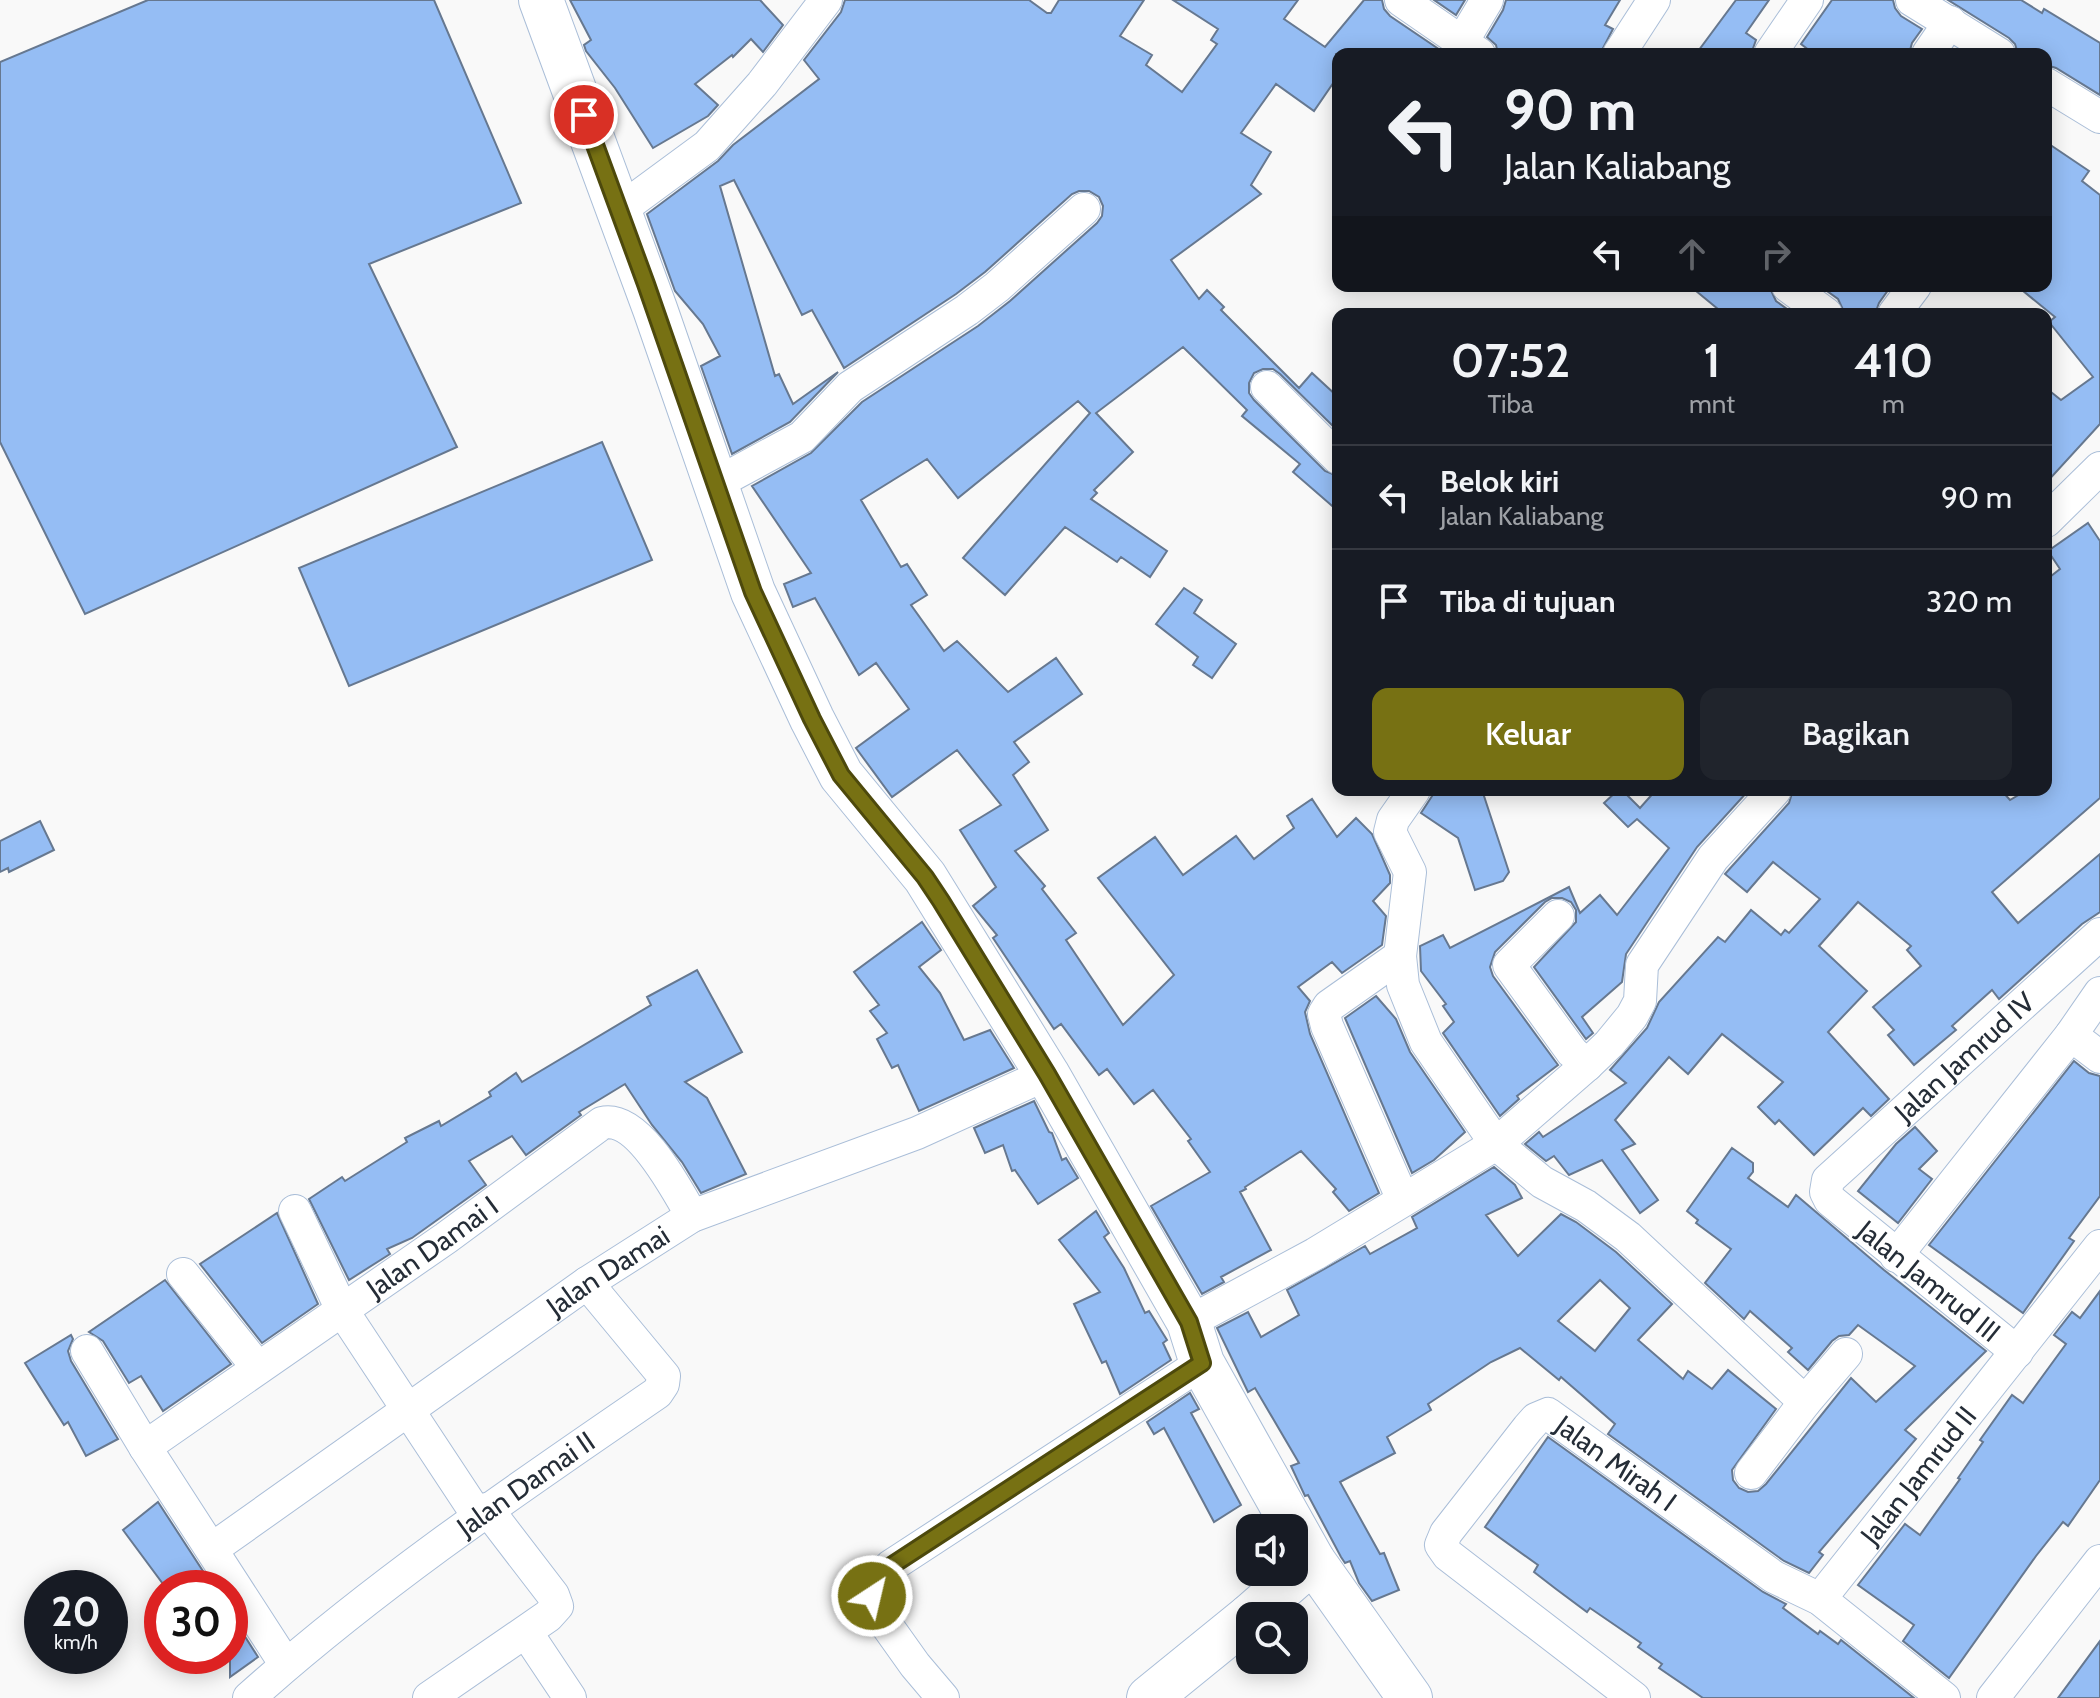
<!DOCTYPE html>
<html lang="id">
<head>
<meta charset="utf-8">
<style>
	:root { --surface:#171b24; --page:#20242c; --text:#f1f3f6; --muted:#9ea1a6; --line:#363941; --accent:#777113 }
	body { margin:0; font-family:Cabin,sans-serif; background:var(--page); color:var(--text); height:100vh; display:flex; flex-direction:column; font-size:30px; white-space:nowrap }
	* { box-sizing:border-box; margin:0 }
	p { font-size:26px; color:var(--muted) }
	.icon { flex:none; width:44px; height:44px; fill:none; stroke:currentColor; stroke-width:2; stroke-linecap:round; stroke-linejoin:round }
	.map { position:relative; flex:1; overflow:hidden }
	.details { position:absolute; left:1332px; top:308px; width:720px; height:488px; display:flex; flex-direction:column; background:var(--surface); border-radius:16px; box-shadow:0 4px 20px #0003 }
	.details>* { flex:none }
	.top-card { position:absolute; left:1332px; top:48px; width:720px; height:244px; border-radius:16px; box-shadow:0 4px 20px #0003; background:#171b24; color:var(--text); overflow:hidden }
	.tools { position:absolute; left:1236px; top:1514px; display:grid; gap:16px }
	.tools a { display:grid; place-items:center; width:72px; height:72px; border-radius:16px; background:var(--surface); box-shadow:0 4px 20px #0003; font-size:40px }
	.speed { position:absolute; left:24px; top:1570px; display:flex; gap:16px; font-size:40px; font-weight:700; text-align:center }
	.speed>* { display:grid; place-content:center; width:104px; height:104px; border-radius:50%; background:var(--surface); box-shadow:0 4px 20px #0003; line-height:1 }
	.speed small { font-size:20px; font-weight:400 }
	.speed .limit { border:12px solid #d22; background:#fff; color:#111 }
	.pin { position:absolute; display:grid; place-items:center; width:68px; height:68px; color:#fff; margin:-34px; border:4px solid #fff; border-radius:50%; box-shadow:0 2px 8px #0007 }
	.me { position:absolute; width:88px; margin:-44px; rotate:35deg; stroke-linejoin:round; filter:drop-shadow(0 0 6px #0008) }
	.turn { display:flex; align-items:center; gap:28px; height:168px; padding:0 40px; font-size:36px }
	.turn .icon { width:104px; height:104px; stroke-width:2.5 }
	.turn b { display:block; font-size:56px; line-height:68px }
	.lanes { display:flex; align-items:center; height:76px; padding:0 40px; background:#0003; justify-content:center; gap:40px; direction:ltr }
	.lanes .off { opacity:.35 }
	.eta { display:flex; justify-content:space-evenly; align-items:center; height:136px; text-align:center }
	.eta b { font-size:48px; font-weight:600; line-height:56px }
	.cta { display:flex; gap:16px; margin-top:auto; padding:16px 40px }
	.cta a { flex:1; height:92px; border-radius:16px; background:var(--accent); color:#fff; font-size:32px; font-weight:600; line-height:92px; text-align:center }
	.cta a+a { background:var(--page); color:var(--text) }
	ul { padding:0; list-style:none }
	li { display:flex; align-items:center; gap:24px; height:104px; padding:0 40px; border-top:2px solid var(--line) }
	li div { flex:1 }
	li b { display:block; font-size:30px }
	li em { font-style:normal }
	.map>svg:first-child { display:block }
	.building { fill:#95bdf4; stroke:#667890; stroke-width:2; fill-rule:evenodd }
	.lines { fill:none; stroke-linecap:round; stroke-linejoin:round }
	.street-casing { stroke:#aabed8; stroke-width:34 }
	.secondary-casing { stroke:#aabed8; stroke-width:46 }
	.primary-casing { stroke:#aabed8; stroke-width:46 }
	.street { stroke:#fff; stroke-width:32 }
	.secondary { stroke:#fff; stroke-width:44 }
	.primary { stroke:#fff; stroke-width:44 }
	.route-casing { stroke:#4d490c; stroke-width:20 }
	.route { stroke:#777113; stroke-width:14 }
	.labels { text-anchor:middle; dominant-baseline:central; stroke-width:6; stroke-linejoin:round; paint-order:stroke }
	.street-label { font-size:28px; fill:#252d37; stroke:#fff }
</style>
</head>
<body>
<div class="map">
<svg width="2100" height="1698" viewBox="0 0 2100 1698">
	<rect width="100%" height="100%" fill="#f9f9f9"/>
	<!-- building -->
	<g class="building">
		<polygon points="148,0 434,0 521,203 369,264 457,447 85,614 0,442 0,62"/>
		<polygon points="570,0 760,0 783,25 763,52 751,39 733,57 732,55 695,84 718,105 708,116 653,148 615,88 586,51 584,45 591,40"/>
		<polygon points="845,0 1029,0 1047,13 1051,13 1059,0 1144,0 1120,36 1152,55 1146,65 1182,92 1217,44 1211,40 1218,29 1173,0 1298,0 1284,19 1325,47 1364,0 1382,0 1384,9 1390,16 1446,54 1336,54 1338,76 1314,111 1276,84 1241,133 1271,152 1251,185 1261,194 1171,260 1199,299 1207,290 1224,307 1221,310 1299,388 1312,373 1338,397 1338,431 1280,374 1273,369 1263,369 1254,373 1249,383 1249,393 1254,400 1325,471 1338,476 1338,511 1293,472 1300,464 1242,416 1247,410 1183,347 1096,413 1133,452 1094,490 1097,493 1091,499 1167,551 1150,577 1121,557 1117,562 1065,527 1005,595 963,558 1090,413 1078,401 958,498 927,459 861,500 901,567 907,564 927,595 911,605 944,651 957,641 1008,692 1056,658 1082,694 1014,742 1029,762 1013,775 1048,830 1015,851 1045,886 1042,889 1076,933 1066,940 1123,1025 1174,975 1098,878 1155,837 1183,875 1236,836 1254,859 1294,828 1287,816 1312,799 1337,837 1356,818 1372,834 1390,875 1390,883 1373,901 1386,916 1382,945 1342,973 1332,962 1298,987 1310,1001 1305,1012 1310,1034 1379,1193 1349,1211 1333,1192 1336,1189 1301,1151 1245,1187 1246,1189 1240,1192 1271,1250 1221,1277 1224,1282 1202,1294 1151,1206 1210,1172 1188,1141 1191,1139 1153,1090 1134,1104 1107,1069 1099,1075 1061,1024 1054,1029 993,938 997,935 973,906 996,887 960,830 1001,805 957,750 892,797 856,748 909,709 876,663 859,675 815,598 793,607 784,584 811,573 752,486 811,453 862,402 978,326 1010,301 1097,223 1102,216 1103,206 1099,197 1089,191 1079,191 1072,194 985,272 956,294 844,368 812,310 802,315 734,180 720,186 775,376 779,374 793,404 838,372 790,422 732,454 701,366 720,356 703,324 675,291 647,214 718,161 733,145 819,79 804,60 841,12"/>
		<polygon points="1434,0 1465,0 1456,15"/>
		<polygon points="1506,0 1620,0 1605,25 1613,29 1600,54 1498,54 1496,45 1487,37 1503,10"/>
		<polygon points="1736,0 1769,0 1746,33 1756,40 1751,54 1696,54"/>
		<polygon points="1832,0 1893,0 1895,8 1901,16 1922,29 1912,43 1909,54 1814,54 1801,44"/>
		<polygon points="1948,0 2021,0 2042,13 2044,9 2100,43 2100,95 2056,68 2046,65 2046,54 2018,54 2015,44 2009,38"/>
		<polygon points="2046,142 2089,171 2082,181 2100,195 2100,424 2046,483 2046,388 2061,400 2093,377 2049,322 2055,317 2017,286 2046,286"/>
		<polygon points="1690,286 1769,286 1776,301 1794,314 1724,314"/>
		<polygon points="1820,286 1891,286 1879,303 1875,314 1845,314 1838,299"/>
		<polygon points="602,442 652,560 349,686 299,568"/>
		<polygon points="2088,523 2100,541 2100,798 1992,892 2018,923 2100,854 2100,912 2082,924 1999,999 1992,990 1952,1026 1956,1030 1914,1065 1888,1035 1894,1030 1873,1007 1921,966 1907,950 1911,946 1858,902 1819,946 1867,991 1828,1032 1889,1099 1871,1116 1863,1108 1814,1155 1779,1120 1775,1124 1758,1107 1783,1082 1722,1034 1688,1074 1669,1057 1615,1120 1635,1144 1622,1150 1658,1200 1640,1213 1602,1160 1569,1175 1554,1156 1546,1161 1525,1144 1539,1132 1543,1137 1626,1083 1610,1070 1647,1028 1659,1002 1718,937 1725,942 1751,910 1781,935 1785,930 1789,933 1820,899 1773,862 1747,892 1725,874 1789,803 1793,790 2001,790 2010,800 2027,790 2046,790 2046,580 2060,569 2048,551"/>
		<polygon points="1184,588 1202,600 1194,613 1236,644 1212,678 1193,665 1198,657 1156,624"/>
		<polygon points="1436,790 1482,790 1509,872 1503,881 1475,890 1458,838 1421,813"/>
		<polygon points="1618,790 1622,790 1640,808 1656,790 1749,790 1697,847 1626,954 1622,982 1582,1017 1593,1033 1586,1039 1534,967 1576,922 1576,910 1571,902 1562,898 1552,898 1545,902 1495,952 1490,967 1493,976 1558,1065 1517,1096 1519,1099 1500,1116 1443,1033 1454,1022 1443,1006 1446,1004 1421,971 1420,946 1443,935 1450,948 1569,887 1580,913 1600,895 1617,915 1669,848 1637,819 1628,827 1604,803"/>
		<polygon points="40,821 54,850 9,872 8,868 0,872 0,841"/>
		<polygon points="922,922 941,950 919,967 940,993 964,1040 990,1030 1014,1068 919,1111 898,1065 892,1068 877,1039 887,1033 870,1011 879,1005 854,972"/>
		<polygon points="697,970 742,1052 685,1082 707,1098 746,1174 701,1193 682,1162 652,1125 625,1084 579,1112 581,1115 526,1155 512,1136 469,1161 486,1185 412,1238 387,1249 390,1254 349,1280 309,1199 342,1177 345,1181 407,1142 405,1138 439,1121 441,1126 491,1096 489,1092 516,1073 522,1082 651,1005 647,997"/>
		<polygon points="1376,996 1396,1019 1410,1052 1465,1132 1434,1160 1412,1173 1345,1018"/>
		<polygon points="2074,1061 2089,1073 2100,1076 2100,1196 2069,1238 2074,1241 2023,1313 1929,1245"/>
		<polygon points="1034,1101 1049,1132 1052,1133 1062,1160 1066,1158 1078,1178 1038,1204 1015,1170 1012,1171 1003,1145 985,1153 974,1128"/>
		<polygon points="1915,1127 1937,1151 1919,1169 1932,1179 1898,1223 1858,1191 1896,1144"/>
		<path d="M1732,1148L1753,1163V1172L1748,1178L1788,1207L1796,1195L1884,1270L1986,1351L1905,1430L1916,1439L1819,1552L1823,1555L1809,1573L1784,1561L1608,1434L1615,1424L1561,1377L1559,1380L1520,1348L1491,1362L1428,1404L1431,1410L1387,1437L1395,1453L1340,1482L1380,1554L1384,1553L1399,1590L1372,1601L1359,1583L1350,1561L1345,1563L1341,1557L1308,1495L1305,1496L1291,1466L1299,1463L1255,1388L1248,1392L1217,1328L1248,1312L1261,1337L1299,1315L1287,1290L1365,1246L1370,1254L1417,1228L1412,1217L1494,1167L1515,1185L1522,1198L1486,1215L1518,1256L1561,1214L1576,1222L1616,1252L1672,1304L1638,1340L1683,1379L1688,1371L1712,1389L1728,1370L1776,1409L1732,1470L1733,1480L1739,1488L1748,1492L1758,1491L1766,1484L1851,1378L1876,1402L1915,1366L1858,1325L1849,1335L1839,1336L1832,1341L1808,1370L1788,1352L1792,1348L1750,1311L1744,1319L1705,1283L1731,1249L1696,1223L1698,1220L1687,1211ZM1600,1280L1630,1308L1595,1351L1558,1321Z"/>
		<polygon points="1096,1211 1109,1233 1104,1237 1124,1268 1145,1313 1149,1311 1167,1340 1163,1343 1171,1360 1120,1394 1106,1361 1102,1363 1074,1304 1100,1292 1059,1240"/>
		<polygon points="277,1213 318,1304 262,1343 200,1264"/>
		<polygon points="165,1280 231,1364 163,1411 141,1376 129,1383 103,1341 89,1332"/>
		<polygon points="2100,1291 2100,1480 2068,1526 2063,1522 2036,1556 1949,1678 1903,1641 1914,1625 1858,1585 1905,1524 1920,1535 1960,1479 1958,1478 1983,1442 1980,1440 2012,1395 2023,1403 2066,1344 2054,1335 2072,1312 2080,1318"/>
		<polygon points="71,1335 73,1339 68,1351 71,1361 118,1439 86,1456 68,1422 64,1425 25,1363"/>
		<polygon points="1190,1393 1199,1409 1191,1413 1241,1505 1214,1522 1164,1428 1154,1434 1147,1422"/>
		<polygon points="1548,1437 1763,1592 1786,1604 1783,1608 1818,1634 1820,1631 1838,1644 1841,1640 1914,1698 1703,1698 1659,1668 1662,1664 1638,1647 1641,1643 1590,1608 1587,1612 1556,1589 1534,1572 1538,1565 1485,1527"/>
		<polygon points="158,1502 214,1588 166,1588 123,1530"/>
		<polygon points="230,1613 258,1657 230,1677"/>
		<polygon points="2100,1641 2100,1698 2058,1698"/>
	</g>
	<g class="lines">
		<defs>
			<g id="street">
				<polyline points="1401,0 1479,54"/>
				<polyline points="1912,0 1999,54"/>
				<polyline points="1462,42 1487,0"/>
				<polyline points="1619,54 1654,0"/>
				<polyline points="1770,54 1807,0"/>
				<polyline points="1928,54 1950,22"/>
				<polyline points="2046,84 2100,117"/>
				<polyline points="620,210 707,146 762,84 826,0"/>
				<polyline points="1788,286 1826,314"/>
				<polyline points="1894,314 1915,286"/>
				<polyline points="1267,387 1338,458"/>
				<polyline points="717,483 802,437 850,387 967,310 997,287 1084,209"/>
				<polyline points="2046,521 2100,468"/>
				<polyline points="1414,790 1393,820 1390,832 1410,872 1400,956 1403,985 1426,1042 1496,1144 1542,1182 1586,1206 1628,1237 1805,1402 1846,1354"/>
				<polyline points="1558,916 1509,965 1572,1052 1587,1065"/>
				<polyline points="1400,956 1329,1006 1324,1014 1327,1026 1403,1200"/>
				<polyline points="2071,1035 2100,1057"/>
				<polyline points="295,1211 342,1310 478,1516"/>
				<polyline points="1896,1256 2071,1035 2100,993"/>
				<polyline points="183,1274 258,1368"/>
				<polyline points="1189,1322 1315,1254 1496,1144 1587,1065 1609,1044 1632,1016 1640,1001 1642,965 1713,858 1775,790"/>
				<polyline points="87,1351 145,1447 286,1665"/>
				<path id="s1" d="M2017,1352L1830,1200L1826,1192L1828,1180L2100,934"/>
				<path id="s2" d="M145,1447L446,1238L602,1123C638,1114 677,1190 692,1216"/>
				<polyline points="1751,1473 1805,1402"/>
				<path id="s3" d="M212,1549L587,1283L692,1216L917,1133L1047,1074"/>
				<path id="s4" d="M1820,1599L2100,1246"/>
				<polyline points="526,1632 570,1698"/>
				<path id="s5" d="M249,1698C375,1585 517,1489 657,1393L663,1384L664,1376L587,1283"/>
				<polyline points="429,1698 548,1616 557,1606 553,1595 487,1509"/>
				<path d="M943,1698L915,1665L873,1606C870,1586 877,1579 891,1566L1202,1363"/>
				<path id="s6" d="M1634,1698L1448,1555L1441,1545L1446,1533L1528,1428L1536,1419L1548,1414L1774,1577L1820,1599L1944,1698"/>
				<polyline points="1993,1698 2100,1561"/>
			</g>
			<g id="secondary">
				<polyline points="1250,1616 1313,1561"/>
				<polyline points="1149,1698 1250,1616"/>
			</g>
			<polyline id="primary" points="541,0 655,309 753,592 812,719 841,775 925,877 1047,1074 1189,1322 1202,1363 1313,1561 1410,1698"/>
		</defs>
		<!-- street casing -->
		<use href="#street" class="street-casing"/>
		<!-- secondary casing -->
		<use href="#secondary" class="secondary-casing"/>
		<!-- primary casing -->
		<use href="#primary" class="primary-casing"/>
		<!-- street -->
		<use href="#street" class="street"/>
		<!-- secondary -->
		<use href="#secondary" class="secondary"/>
		<!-- primary -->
		<use href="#primary" class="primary"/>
	</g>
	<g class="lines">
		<defs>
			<polyline id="route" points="584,115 646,284 753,592 812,719 841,775 925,877 941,901 1047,1074 1189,1322 1202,1363 891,1566 874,1581 872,1596"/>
		</defs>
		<!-- route casing -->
		<use href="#route" class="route-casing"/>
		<!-- route -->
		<use href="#route" class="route"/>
	</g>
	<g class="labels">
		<!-- street labels -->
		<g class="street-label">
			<text stroke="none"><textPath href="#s1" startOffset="446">Jalan Jamrud IV</textPath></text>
			<text stroke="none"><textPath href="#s2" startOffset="350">Jalan Damai I</textPath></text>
			<text stroke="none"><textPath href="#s3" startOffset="484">Jalan Damai</textPath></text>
			<text transform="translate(1929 1281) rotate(39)">Jalan Jamrud III</text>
			<text stroke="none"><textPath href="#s6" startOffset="502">Jalan Mirah I</textPath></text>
			<text stroke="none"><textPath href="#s4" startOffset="158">Jalan Jamrud II</textPath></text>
			<text stroke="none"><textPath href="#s5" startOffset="350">Jalan Damai II</textPath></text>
		</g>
	</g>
</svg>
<div class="tools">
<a><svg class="icon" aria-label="sound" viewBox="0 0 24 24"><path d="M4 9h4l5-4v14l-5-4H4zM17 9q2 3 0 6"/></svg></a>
<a><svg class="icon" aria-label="search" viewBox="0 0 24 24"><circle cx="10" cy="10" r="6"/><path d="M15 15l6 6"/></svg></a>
</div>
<div class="speed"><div>20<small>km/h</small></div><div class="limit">30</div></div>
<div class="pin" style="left:584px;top:115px;background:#d93025"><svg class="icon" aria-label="arrive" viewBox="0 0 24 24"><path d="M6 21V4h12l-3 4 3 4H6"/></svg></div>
<svg class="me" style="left:872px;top:1596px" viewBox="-20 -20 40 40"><circle r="17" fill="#777113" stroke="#fff" stroke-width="3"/><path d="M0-11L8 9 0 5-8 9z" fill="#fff"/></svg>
<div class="top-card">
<div class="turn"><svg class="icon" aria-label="left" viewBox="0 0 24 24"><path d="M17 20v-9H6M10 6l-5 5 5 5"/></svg><div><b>90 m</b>Jalan Kaliabang</div></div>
<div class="lanes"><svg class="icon" aria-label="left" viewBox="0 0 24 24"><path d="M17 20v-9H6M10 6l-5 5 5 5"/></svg><svg class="icon off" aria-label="ahead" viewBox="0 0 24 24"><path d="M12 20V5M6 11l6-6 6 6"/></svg><svg class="icon off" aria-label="right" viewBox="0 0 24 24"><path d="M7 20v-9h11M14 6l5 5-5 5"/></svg></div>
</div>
<section class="details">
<div class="eta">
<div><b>07:52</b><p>Tiba</p></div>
<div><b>1</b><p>mnt</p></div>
<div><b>410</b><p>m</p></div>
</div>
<ul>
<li><svg class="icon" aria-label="left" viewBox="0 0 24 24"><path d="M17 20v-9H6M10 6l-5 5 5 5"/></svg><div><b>Belok kiri</b><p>Jalan Kaliabang</p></div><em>90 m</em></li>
<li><svg class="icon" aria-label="arrive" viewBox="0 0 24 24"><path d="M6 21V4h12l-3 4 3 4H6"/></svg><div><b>Tiba di tujuan</b></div><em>320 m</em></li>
</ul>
<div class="cta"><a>Keluar</a><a>Bagikan</a></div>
</section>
</div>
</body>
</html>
